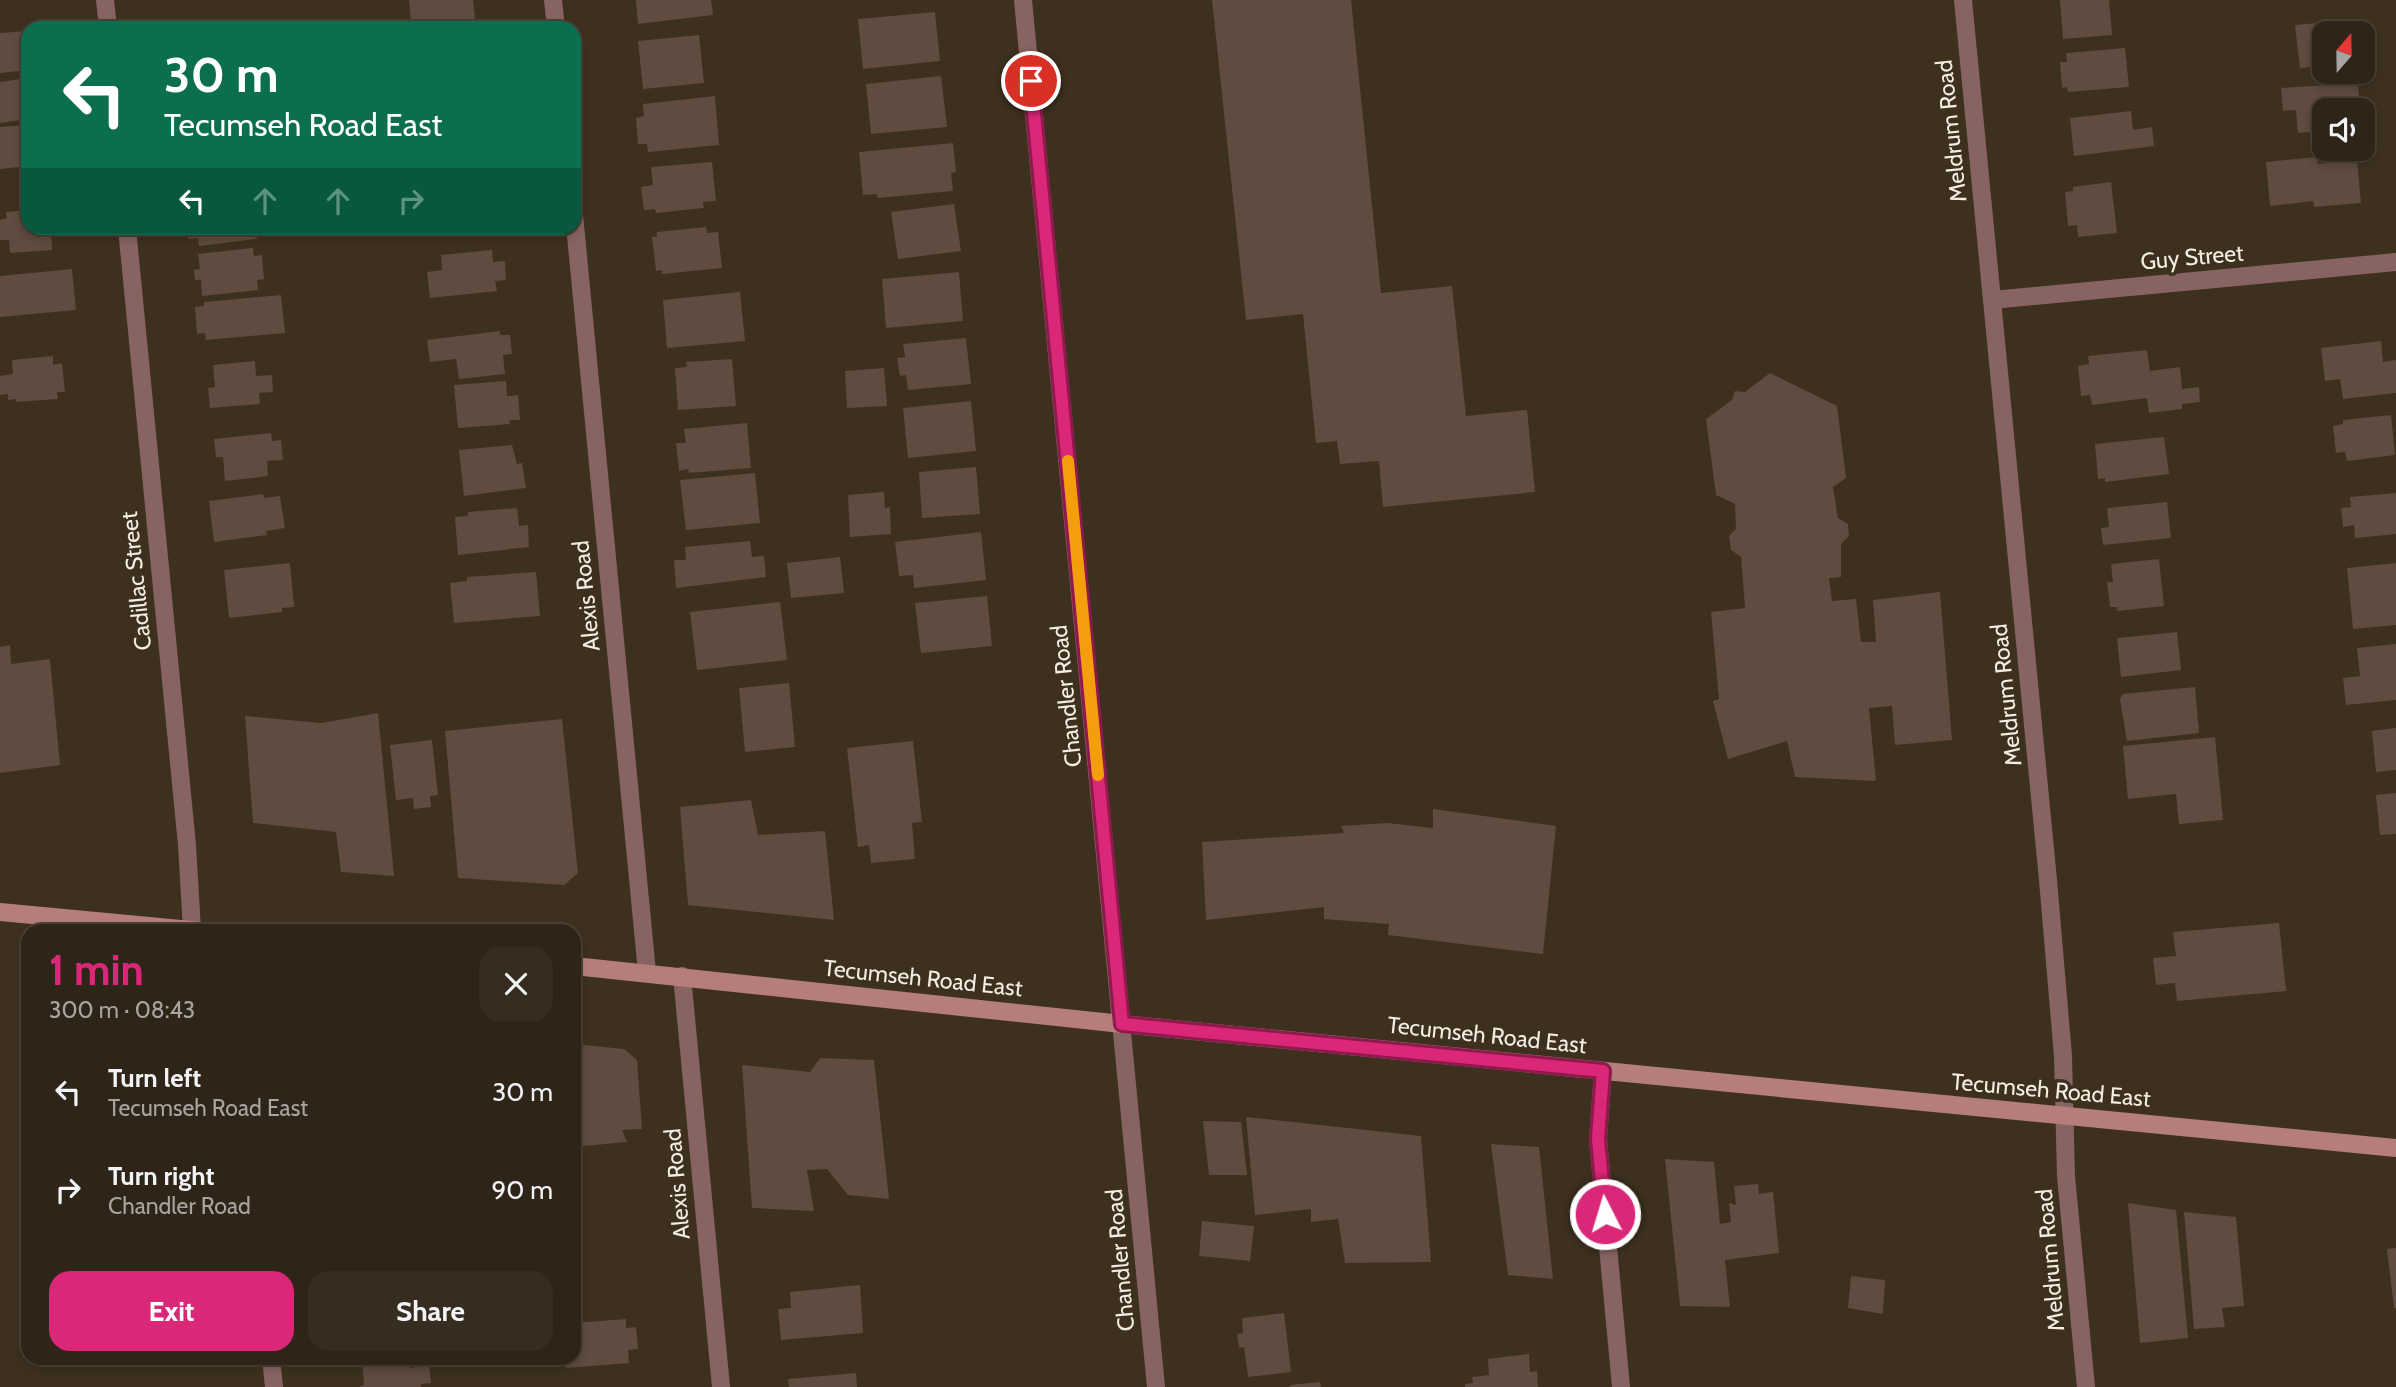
<!DOCTYPE html>
<html lang="en">
<head>
<meta charset="utf-8">
<style>
	:root { --surface:#2e2417; --page:#362c20; --text:#f1f3f6; --muted:#a7a4a1; --line:#494136; --accent:#db2777 }
	body { margin:0; font-family:Cabin,sans-serif; background:var(--page); color:var(--text); height:100vh; display:flex; flex-direction:column; font-size:26px; white-space:nowrap }
	* { box-sizing:border-box; margin:0 }
	p { font-size:23px; color:var(--muted) }
	.icon { flex:none; width:38px; height:38px; fill:none; stroke:currentColor; stroke-width:2; stroke-linecap:round; stroke-linejoin:round }
	.map { position:relative; flex:1; overflow:hidden }
	.panel { position:absolute; left:21px; top:924px; width:560px; height:441px; display:flex; flex-direction:column; background:var(--surface); border-radius:21px; box-shadow:0 4px 10px #0003,0 0 0 2px var(--line) }
	.panel>* { flex:none }
	.hud { position:absolute; left:21px; top:21px; width:560px; height:214px; border-radius:21px; box-shadow:0 4px 10px #0003,0 0 0 2px var(--line); background:#0b6e4f; color:#fff; overflow:hidden }
	.needle { width:46px; rotate:20deg }
	.buttons { position:absolute; left:2312px; top:21px; display:grid; gap:14px }
	.buttons a { display:grid; place-items:center; width:63px; height:63px; border-radius:14px; background:var(--surface); box-shadow:0 4px 10px #0003,0 0 0 2px var(--line); font-size:35px }
	.pin { position:absolute; display:grid; place-items:center; width:60px; height:60px; color:#fff; margin:-30px; border:4px solid #fff; border-radius:50%; box-shadow:0 2px 7px #0007 }
	.me { position:absolute; width:77px; margin:-38px; rotate:355deg; stroke-linejoin:round; filter:drop-shadow(0 0 5px #0008) }
	.turn { display:flex; align-items:center; gap:24px; height:147px; padding:0 28px; font-size:32px }
	.turn .icon { width:91px; height:91px; stroke-width:2.5 }
	.turn b { display:block; font-size:49px; line-height:60px }
	.lanes { display:flex; align-items:center; height:66px; padding:0 28px; background:#0003; justify-content:center; gap:35px; direction:ltr }
	.lanes .off { opacity:.35 }
	.round { display:grid; place-items:center; flex:none; width:74px; height:74px; border-radius:21px; background:var(--page) }
	.head { display:flex; align-items:center; justify-content:space-between; height:119px; padding:0 28px }
	h1 { font-size:42px; font-weight:700; line-height:52px; color:var(--accent) }
	.primary-button { display:flex; gap:14px; margin-top:auto; padding:14px 28px }
	.primary-button a { flex:1; height:80px; border-radius:21px; background:var(--accent); color:#fff; font-size:28px; font-weight:700; line-height:80px; text-align:center }
	.primary-button a+a { background:var(--page); color:var(--text) }
	ul { padding:0; list-style:none }
	li { display:flex; align-items:center; gap:21px; height:98px; padding:0 28px }
	li div { flex:1 }
	li b { display:block; font-size:26px }
	li em { font-style:normal }
	.map>svg:first-child { display:block }
	.building { fill:#5f4b3f }
	.lines { fill:none; stroke-linecap:round; stroke-linejoin:round }
	.minor { stroke:#876461; stroke-width:18 }
	.secondary { stroke:#b67e7b; stroke-width:18 }
	.route-casing { stroke:#8e194d; stroke-width:18 }
	.route { stroke:#db2777; stroke-width:12 }
	.slow { stroke:#f59e0b; stroke-width:12 }
	.labels { text-anchor:middle; dominant-baseline:central; stroke-width:7; stroke-linejoin:round; paint-order:stroke }
	.street-label { font-size:23px; fill:#f5ece2; stroke:#3d301f }
</style>
</head>
<body>
<div class="map">
<svg width="2396" height="1387" viewBox="0 0 2396 1387">
	<rect width="100%" height="100%" fill="#3d301f"/>
	<!-- building -->
	<g class="building">
		<polygon points="409,0 473,0 476,28 394,28 394,23 411,21"/>
		<polygon points="636,0 711,0 713,15 638,24"/>
		<polygon points="1212,0 1351,0 1381,293 1452,286 1466,416 1527,410 1535,492 1383,507 1379,461 1340,464 1337,441 1316,443 1303,314 1246,320"/>
		<polygon points="2060,0 2109,0 2112,35 2063,39"/>
		<polygon points="935,12 940,61 863,69 858,19"/>
		<polygon points="2350,20 2352,33 2324,33 2324,66 2300,68 2295,25"/>
		<polygon points="222,21 222,28 182,28 182,23"/>
		<polygon points="28,31 28,70 0,73 0,33"/>
		<polygon points="699,35 704,83 643,89 638,41"/>
		<polygon points="2125,48 2129,87 2068,92 2067,87 2062,88 2060,62 2067,62 2066,53"/>
		<polygon points="941,76 947,127 871,134 866,84"/>
		<polygon points="27,78 28,119 0,123 0,82"/>
		<polygon points="2358,83 2360,110 2324,110 2324,131 2298,133 2296,110 2283,111 2281,88"/>
		<polygon points="715,96 719,145 648,152 647,144 638,144 636,118 644,116 643,104"/>
		<polygon points="2131,111 2133,130 2152,127 2154,146 2074,156 2070,118"/>
		<polygon points="28,125 28,166 0,169 0,127"/>
		<polygon points="953,143 956,172 951,173 953,191 878,198 877,194 863,195 859,152"/>
		<polygon points="2317,157 2318,164 2357,160 2361,203 2314,207 2313,201 2270,206 2266,162"/>
		<polygon points="712,162 716,201 703,202 704,208 656,213 655,209 644,210 641,187 653,185 651,167"/>
		<polygon points="2111,182 2117,233 2078,237 2077,225 2068,226 2065,192 2073,191 2073,187"/>
		<polygon points="954,204 961,251 898,259 891,212"/>
		<polygon points="28,210 28,228 51,228 52,250 10,253 9,240 0,240 0,220 7,218 6,212"/>
		<polygon points="706,227 707,233 718,232 722,268 662,274 662,270 656,271 652,237 657,237 657,232"/>
		<polygon points="187,228 255,228 257,239 199,246 198,238 188,239"/>
		<polygon points="442,228 484,228 484,229 442,233"/>
		<polygon points="253,248 254,256 262,255 264,279 257,280 258,290 202,296 201,280 195,280 194,270 200,269 198,254"/>
		<polygon points="492,250 493,262 505,261 506,280 495,281 497,291 430,298 427,272 442,270 441,255"/>
		<polygon points="72,269 76,310 0,317 0,276"/>
		<polygon points="959,272 963,321 886,328 882,279"/>
		<polygon points="740,292 745,341 667,348 663,300"/>
		<polygon points="281,295 285,333 206,340 205,333 197,334 195,307 204,306 204,302"/>
		<polygon points="500,331 500,335 510,335 512,354 503,355 505,374 459,379 456,359 430,362 427,340"/>
		<polygon points="966,338 971,384 908,390 906,375 900,376 897,358 905,357 903,344"/>
		<polygon points="2381,341 2383,362 2396,360 2396,393 2343,399 2340,379 2325,381 2321,348"/>
		<polygon points="2147,350 2150,371 2180,367 2182,389 2199,387 2200,402 2182,404 2182,409 2149,413 2147,398 2092,405 2090,395 2081,396 2078,366 2089,364 2088,356"/>
		<polygon points="53,356 53,365 62,363 65,392 57,392 58,399 16,402 16,399 8,400 8,394 0,395 0,376 13,374 12,360"/>
		<polygon points="732,359 736,406 678,410 675,368 687,367 686,362"/>
		<polygon points="255,361 256,376 272,375 273,392 259,393 260,404 210,408 208,388 215,387 213,365"/>
		<polygon points="884,368 887,406 847,408 845,371"/>
		<polygon points="1770,373 1837,406 1846,478 1833,487 1838,518 1848,524 1849,536 1841,544 1841,577 1829,578 1832,601 1856,599 1861,642 1876,642 1873,600 1940,592 1952,740 1895,745 1892,706 1869,708 1876,781 1795,777 1787,741 1728,759 1713,701 1719,699 1711,612 1745,608 1741,557 1731,550 1729,536 1736,529 1735,504 1716,495 1706,419 1732,400 1735,391 1745,392"/>
		<polygon points="506,381 507,396 518,395 520,420 509,420 510,424 458,428 454,385"/>
		<polygon points="971,401 976,451 908,458 903,408"/>
		<polygon points="2391,415 2395,455 2347,461 2345,452 2336,453 2333,426 2343,424 2343,420"/>
		<polygon points="747,423 751,468 689,473 688,469 679,471 676,443 686,443 684,429"/>
		<polygon points="271,433 272,441 281,440 283,460 267,461 268,476 225,481 223,457 216,457 214,439"/>
		<polygon points="2164,437 2169,474 2105,482 2105,478 2098,479 2095,444"/>
		<polygon points="512,445 517,464 522,463 526,488 464,496 459,450"/>
		<polygon points="976,467 980,514 922,518 919,472"/>
		<polygon points="755,473 760,523 686,530 680,480"/>
		<polygon points="884,492 885,508 890,507 891,534 850,537 848,495"/>
		<polygon points="2396,493 2396,534 2355,538 2354,525 2343,527 2341,508 2351,507 2350,497"/>
		<polygon points="263,494 264,498 280,496 285,528 266,531 267,535 214,542 209,501"/>
		<polygon points="2167,502 2171,538 2103,545 2101,528 2109,527 2107,508"/>
		<polygon points="517,508 519,526 528,525 529,547 458,555 455,517 468,516 468,512"/>
		<polygon points="981,532 986,580 914,588 913,575 899,576 895,542"/>
		<polygon points="750,541 752,557 764,556 766,577 676,588 674,560 686,560 685,547"/>
		<polygon points="840,557 844,593 791,598 787,563"/>
		<polygon points="2159,559 2164,606 2117,611 2117,607 2110,607 2107,582 2113,582 2111,564"/>
		<polygon points="290,563 294,607 282,608 282,612 229,618 224,570"/>
		<polygon points="2396,563 2396,625 2353,629 2347,568"/>
		<polygon points="536,572 540,616 454,623 450,583 467,581 467,577"/>
		<polygon points="987,596 992,646 921,653 915,603"/>
		<polygon points="780,602 787,660 697,670 690,612"/>
		<polygon points="2177,632 2181,670 2121,677 2117,638"/>
		<polygon points="2396,644 2396,700 2346,705 2343,678 2360,676 2357,648"/>
		<polygon points="10,645 11,664 50,659 60,765 0,773 0,647"/>
		<polygon points="789,683 795,747 745,752 739,688"/>
		<polygon points="2195,687 2199,733 2127,741 2120,699 2123,694"/>
		<polygon points="378,713 394,876 341,872 336,832 253,823 245,716 321,723"/>
		<polygon points="562,719 578,873 564,885 458,878 445,731"/>
		<polygon points="2396,728 2396,770 2376,772 2372,731"/>
		<polygon points="2215,737 2223,820 2179,824 2176,794 2128,799 2123,746"/>
		<polygon points="432,740 438,795 430,796 431,807 414,809 413,798 396,800 390,745"/>
		<polygon points="913,741 922,822 912,823 915,859 871,863 869,845 858,847 847,748"/>
		<polygon points="2396,793 2396,834 2380,835 2376,795"/>
		<polygon points="751,800 758,835 825,831 834,920 688,905 680,807"/>
		<polygon points="1433,809 1556,826 1543,954 1388,935 1389,924 1324,919 1324,907 1206,920 1202,842 1344,833 1341,826 1387,823 1433,828"/>
		<polygon points="2279,923 2286,991 2177,1001 2175,983 2156,985 2153,958 2176,956 2173,932"/>
		<polygon points="574,1044 624,1049 637,1060 642,1129 622,1130 627,1142 574,1147"/>
		<polygon points="820,1058 874,1060 889,1199 848,1195 827,1169 807,1170 814,1211 752,1208 742,1065 810,1072"/>
		<polygon points="1246,1117 1421,1136 1431,1262 1345,1263 1338,1219 1311,1222 1311,1209 1255,1215"/>
		<polygon points="1203,1121 1241,1122 1247,1175 1209,1175"/>
		<polygon points="1491,1144 1539,1147 1553,1279 1508,1275"/>
		<polygon points="1665,1159 1714,1162 1720,1224 1731,1222 1729,1203 1736,1205 1734,1186 1758,1184 1759,1194 1773,1192 1779,1253 1725,1260 1730,1307 1680,1306"/>
		<polygon points="2128,1203 2176,1210 2188,1338 2140,1343"/>
		<polygon points="2184,1212 2236,1217 2244,1306 2222,1308 2225,1327 2194,1329"/>
		<polygon points="1202,1221 1254,1226 1250,1261 1199,1256"/>
		<polygon points="2396,1248 2396,1308 2394,1308 2387,1249"/>
		<polygon points="1851,1276 1885,1280 1883,1314 1848,1308"/>
		<polygon points="860,1285 863,1333 781,1340 778,1309 791,1308 790,1292"/>
		<polygon points="1284,1313 1291,1372 1248,1377 1244,1347 1239,1348 1237,1334 1243,1333 1242,1318"/>
		<polygon points="626,1319 626,1328 636,1327 638,1349 628,1350 629,1363 566,1368 565,1358 574,1358 574,1323"/>
		<polygon points="1529,1354 1530,1372 1537,1371 1538,1387 1465,1387 1465,1384 1473,1383 1472,1377 1489,1375 1488,1359"/>
		<polygon points="362,1358 409,1358 410,1368 429,1366 431,1383 421,1384 421,1387 359,1387 364,1385"/>
		<polygon points="856,1373 857,1387 789,1387 788,1379"/>
		<polygon points="1320,1382 1321,1387 1290,1387 1290,1385"/>
	</g>
	<g class="lines">
		<!-- minor -->
		<g class="minor">
			<polyline points="105,0 108,28"/>
			<polyline points="553,0 556,28"/>
			<polyline points="1023,0 1156,1387"/>
			<polyline points="1963,0 2048,880 2063,1056 2066,1176 2086,1387"/>
			<polyline points="574,215 647,972"/>
			<polyline points="127,228 187,845 192,930"/>
			<polyline points="1992,300 2396,262"/>
			<polyline points="682,976 721,1387"/>
			<polyline points="1603,1071 1598,1139 1621,1387"/>
			<polyline points="271,1358 274,1387"/>
		</g>
		<!-- secondary -->
		<g class="secondary">
			<polyline points="0,912 202,931"/>
			<polyline points="574,966 1122,1024 2396,1148"/>
		</g>
	</g>
	<g class="lines">
		<defs>
			<polyline id="route" points="1031,81 1122,1024 1603,1071 1598,1139 1605,1214"/>
		</defs>
		<!-- route casing -->
		<use href="#route" class="route-casing"/>
		<!-- route -->
		<use href="#route" class="route"/>
		<!-- slow -->
		<polyline class="slow" points="1068,461 1098,775"/>
	</g>
	<g class="labels">
		<!-- street labels -->
		<g class="street-label">
			<text transform="translate(1951 131) rotate(-96)">Meldrum Road</text>
			<text transform="translate(2192 257) rotate(-5)">Guy Street</text>
			<text transform="translate(136 581) rotate(-96)">Cadillac Street</text>
			<text transform="translate(586 596) rotate(-96)">Alexis Road</text>
			<text transform="translate(2006 695) rotate(-96)">Meldrum Road</text>
			<text transform="translate(1066 696) rotate(-96)">Chandler Road</text>
			<text transform="translate(923 978) rotate(6)">Tecumseh Road East</text>
			<text transform="translate(1487 1035) rotate(6)">Tecumseh Road East</text>
			<text transform="translate(2051 1090) rotate(5)">Tecumseh Road East</text>
			<text transform="translate(677 1184) rotate(-95)">Alexis Road</text>
			<text transform="translate(1120 1260) rotate(-95)">Chandler Road</text>
			<text transform="translate(2050 1260) rotate(-95)">Meldrum Road</text>
		</g>
	</g>
</svg>
<div class="buttons">
<a><svg class="needle" viewBox="-14 -14 28 28"><path d="M0-13l5 13h-10z" fill="#e53935"/><path d="M0 13l5-13h-10z" fill="#a7a4a1"/></svg></a>
<a><svg class="icon" aria-label="sound" viewBox="0 0 24 24"><path d="M4 9h4l5-4v14l-5-4H4zM17 9q2 3 0 6"/></svg></a>
</div>
<div class="pin" style="left:1031px;top:81px;background:#d93025"><svg class="icon" aria-label="arrive" viewBox="0 0 24 24"><path d="M6 21V4h12l-3 4 3 4H6"/></svg></div>
<svg class="me" style="left:1605px;top:1214px" viewBox="-20 -20 40 40"><circle r="17" fill="#db2777" stroke="#fff" stroke-width="3"/><path d="M0-11L8 9 0 5-8 9z" fill="#fff"/></svg>
<div class="hud">
<div class="turn"><svg class="icon" aria-label="left" viewBox="0 0 24 24"><path d="M17 20v-9H6M10 6l-5 5 5 5"/></svg><div><b>30 m</b>Tecumseh Road East</div></div>
<div class="lanes"><svg class="icon" aria-label="left" viewBox="0 0 24 24"><path d="M17 20v-9H6M10 6l-5 5 5 5"/></svg><svg class="icon off" aria-label="ahead" viewBox="0 0 24 24"><path d="M12 20V5M6 11l6-6 6 6"/></svg><svg class="icon off" aria-label="ahead" viewBox="0 0 24 24"><path d="M12 20V5M6 11l6-6 6 6"/></svg><svg class="icon off" aria-label="right" viewBox="0 0 24 24"><path d="M7 20v-9h11M14 6l5 5-5 5"/></svg></div>
</div>
<section class="panel">
<div class="head"><div><h1>1 min</h1><p>300 m · 08:43</p></div><a class="round"><svg class="icon" aria-label="close" viewBox="0 0 24 24"><path d="M6 6l12 12M18 6L6 18"/></svg></a></div>
<ul>
<li><svg class="icon" aria-label="left" viewBox="0 0 24 24"><path d="M17 20v-9H6M10 6l-5 5 5 5"/></svg><div><b>Turn left</b><p>Tecumseh Road East</p></div><em>30 m</em></li>
<li><svg class="icon" aria-label="right" viewBox="0 0 24 24"><path d="M7 20v-9h11M14 6l5 5-5 5"/></svg><div><b>Turn right</b><p>Chandler Road</p></div><em>90 m</em></li>
</ul>
<div class="primary-button"><a>Exit</a><a>Share</a></div>
</section>
</div>
</body>
</html>
